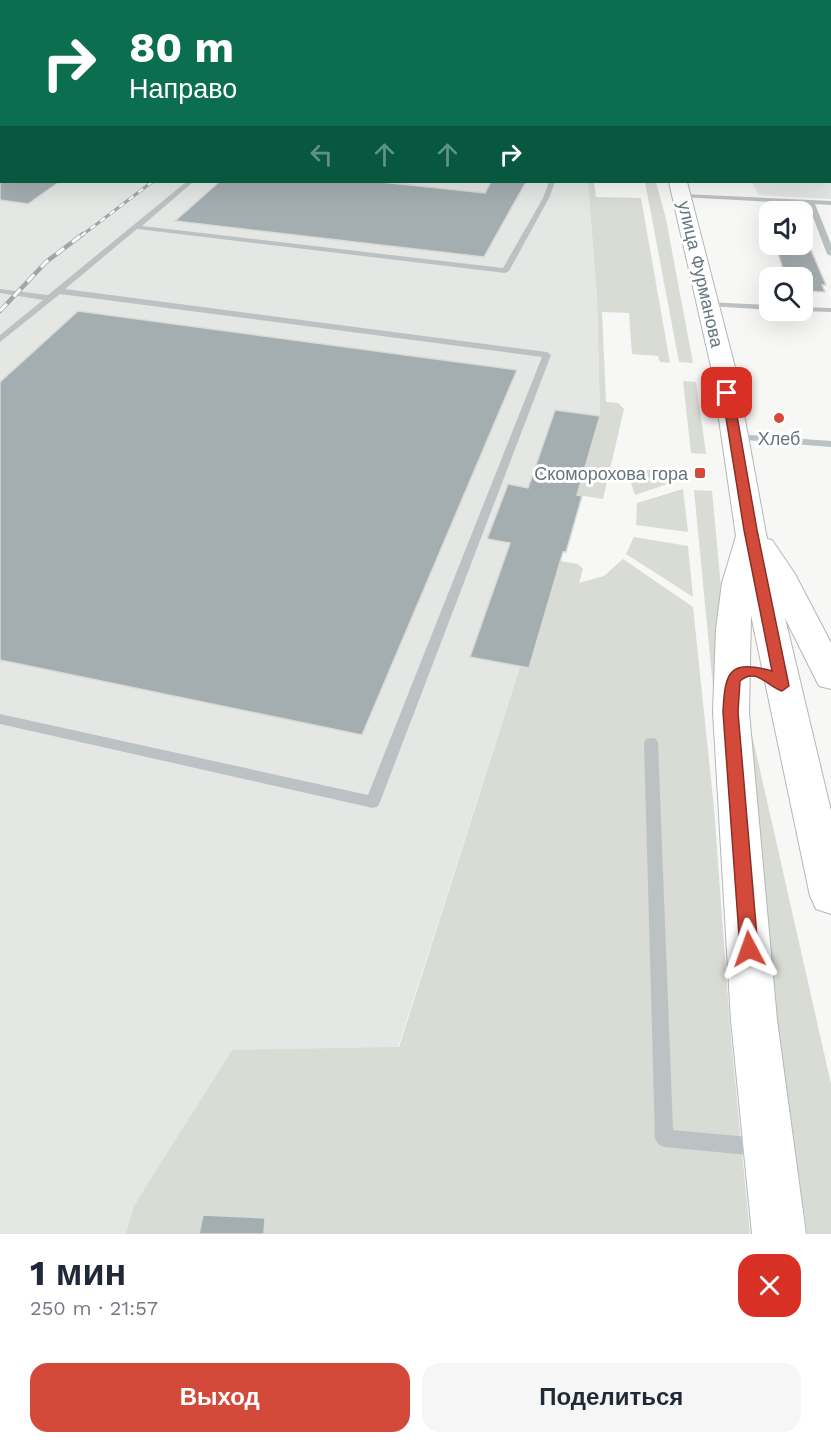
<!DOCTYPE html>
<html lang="ru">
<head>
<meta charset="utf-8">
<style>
	:root { --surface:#fff; --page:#f6f6f7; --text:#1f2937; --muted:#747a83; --accent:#d34a3a }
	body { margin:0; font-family:"Work Sans",sans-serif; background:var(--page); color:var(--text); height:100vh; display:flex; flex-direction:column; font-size:22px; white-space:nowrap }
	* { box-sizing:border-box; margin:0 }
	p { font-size:20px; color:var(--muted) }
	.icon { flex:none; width:33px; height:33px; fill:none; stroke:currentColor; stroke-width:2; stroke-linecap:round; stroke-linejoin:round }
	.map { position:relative; height:1234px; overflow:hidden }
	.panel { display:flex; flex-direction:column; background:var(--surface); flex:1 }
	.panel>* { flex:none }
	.guide { position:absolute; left:0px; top:0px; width:831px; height:183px; box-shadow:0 6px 24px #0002; background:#0b6e4f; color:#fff; overflow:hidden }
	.fabs { position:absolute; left:759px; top:201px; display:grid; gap:12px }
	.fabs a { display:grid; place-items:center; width:54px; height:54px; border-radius:12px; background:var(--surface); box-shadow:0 6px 24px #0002; font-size:30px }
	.pin { position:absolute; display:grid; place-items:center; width:51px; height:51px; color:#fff; margin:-26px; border-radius:12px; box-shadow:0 3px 9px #0006 }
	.me { position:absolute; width:66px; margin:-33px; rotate:356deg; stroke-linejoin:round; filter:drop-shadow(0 0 4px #0008) }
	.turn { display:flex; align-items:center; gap:21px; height:126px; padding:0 30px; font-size:27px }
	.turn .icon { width:78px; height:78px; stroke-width:2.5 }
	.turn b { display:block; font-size:42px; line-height:51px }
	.lanes { display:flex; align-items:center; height:57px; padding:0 30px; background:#0003; justify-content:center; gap:30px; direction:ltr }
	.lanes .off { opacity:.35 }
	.round { display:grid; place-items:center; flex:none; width:63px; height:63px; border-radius:18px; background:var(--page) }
	.headline { display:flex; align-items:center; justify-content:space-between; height:102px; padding:0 30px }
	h1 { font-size:36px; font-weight:700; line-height:45px }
	.action { display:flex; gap:12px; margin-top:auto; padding:12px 30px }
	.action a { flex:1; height:69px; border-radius:18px; background:var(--accent); color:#fff; font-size:24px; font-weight:700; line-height:69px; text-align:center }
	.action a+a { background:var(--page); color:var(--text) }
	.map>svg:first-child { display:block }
	.built { fill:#e5e7e5 }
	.green { fill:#d8dcd5 }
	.building { fill:#a4aeb1; stroke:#d9d9d7; stroke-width:1.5 }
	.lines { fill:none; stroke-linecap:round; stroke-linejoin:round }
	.secondary-casing { stroke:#b1b8bb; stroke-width:2 }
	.lane { fill:#bcc2c4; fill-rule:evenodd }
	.street { fill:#bcc2c4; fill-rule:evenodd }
	.secondary { fill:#fff; fill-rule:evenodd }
	.rail-far1-casing { stroke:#9fa7aa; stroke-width:3 }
	.rail-casing { stroke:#9fa7aa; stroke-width:4.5 }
	.rail-far1 { stroke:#fff; stroke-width:2; stroke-dasharray:6; stroke-linecap:butt }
	.rail { stroke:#fff; stroke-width:3; stroke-dasharray:10; stroke-linecap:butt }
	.route { fill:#d34a3a; stroke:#893026; stroke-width:1.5 }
	.poi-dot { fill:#d34a3a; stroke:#fff; stroke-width:2 }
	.labels { text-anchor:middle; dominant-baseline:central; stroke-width:6; stroke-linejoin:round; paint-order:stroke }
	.street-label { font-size:18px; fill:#65767d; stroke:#fff }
	.poi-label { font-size:18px; fill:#65767d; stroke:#fff }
</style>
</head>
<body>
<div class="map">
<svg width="831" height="1234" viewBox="0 0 831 1234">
	<rect width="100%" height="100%" fill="#f7f7f5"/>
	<!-- built -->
	<g class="built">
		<polygon points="0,0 387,0 2,2 2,182 588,182 597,298 600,416 577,495 582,496 566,552 557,551 529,668 520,667 338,1234 0,1234"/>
		<polygon points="830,125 831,199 759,195 752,182 830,182"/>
	</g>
	<!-- green -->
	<g class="green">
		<polygon points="588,182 594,182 596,197 641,198 670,363 660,362 658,356 632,354 629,313 602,312 606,402 618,403 624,409 603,499 577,495 600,416 597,298"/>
		<polygon points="645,182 656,182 666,219 693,363 679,362"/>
		<polygon points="683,381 696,382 706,454 691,453"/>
		<polygon points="620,468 682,472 682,479 635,495 631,483"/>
		<polygon points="683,489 688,532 636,525 637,503"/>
		<polygon points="694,490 712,491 723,609 718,687 713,687"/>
		<polygon points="634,537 688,546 693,597 626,554"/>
		<polygon points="623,559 693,607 714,808 731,1038 750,1234 126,1234 134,1206 232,1050 399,1047 520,667 529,668 560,561 578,564 583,569 579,583 604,576"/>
		<polygon points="746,708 831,1084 831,1234 807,1234 778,1024"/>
	</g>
	<!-- building -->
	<g class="building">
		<polygon points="0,182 59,182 28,204 0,200"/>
		<polygon points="219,182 381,182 485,193 491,182 526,182 484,257 175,221"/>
		<polygon points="802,229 826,285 822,285 825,292 802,291 802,278 786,278 775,244 802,244"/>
		<polygon points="78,311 517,370 362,735 0,660 0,382"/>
		<polygon points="555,410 600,416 577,495 582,496 566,552 563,552 529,668 470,657 510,543 487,539 508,484 528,488"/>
		<polygon points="203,1215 265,1218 264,1234 199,1234"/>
	</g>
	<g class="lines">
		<defs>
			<g id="secondary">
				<polygon points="501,0 516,0 517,2 502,2"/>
				<polygon points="669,182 687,182 736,371 767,539 772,540 795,574 831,643 831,689 819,686 785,618 831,811 831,914 816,909 810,896 751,615 749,712 777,1020 806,1234 752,1234 731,1020 713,712 716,629 722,583 736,536 712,371"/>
			</g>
		</defs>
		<!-- secondary casing -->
		<use href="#secondary" class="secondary-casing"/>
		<!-- lane -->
		<g class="lane">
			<polygon points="608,0 615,2 609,2"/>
			<polygon points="763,0 771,2 764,2"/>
			<rect x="830" y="34" width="1" height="3"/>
			<polygon points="830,43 831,44 831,48 830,47"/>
			<rect x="0" y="45" width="2" height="4"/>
			<polygon points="830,54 831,54 831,58 830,57"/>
			<polygon points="830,67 831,67 831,71 830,70"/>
			<rect x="0" y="87" width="2" height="4"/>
			<rect x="830" y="106" width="1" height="4"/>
			<rect x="830" y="121" width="1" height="4"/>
			<polygon points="2,140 2,145 0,145 0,141"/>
			<polygon points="186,182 193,182 142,226 503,268 543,198 549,182 555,182 549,198 509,271 505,273 137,229 65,289 547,352 551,355 380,802 378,806 373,808 0,724 0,714 368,795 542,357 60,294 0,342 0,335 43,300 0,293 0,289 48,295"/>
			<polygon points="683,194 831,201 831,205 815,204 831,244 831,256 827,254 808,204 681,197 681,195"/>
			<polygon points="706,302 770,305 770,310 709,306 706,306"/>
			<polygon points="802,307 831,308 831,312 799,311 802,310"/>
			<polygon points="735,434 831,441 831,447 732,439 730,437"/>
			<polygon points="651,738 656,739 658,743 673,1130 759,1138 766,1140 768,1147 766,1154 759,1156 664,1147 658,1144 655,1138 644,743 646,739"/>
		</g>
		<!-- street -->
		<polygon class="street" points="819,0 831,0 831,4 830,2"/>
		<!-- secondary -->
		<use href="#secondary" class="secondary"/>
		<defs>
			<polyline id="rail-far1" points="81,236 152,182"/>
			<polyline id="rail" points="0,311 46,262 83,234"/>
		</defs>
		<!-- rail-far1 casing -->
		<use href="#rail-far1" class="rail-far1-casing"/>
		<!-- rail casing -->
		<use href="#rail" class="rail-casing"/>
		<!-- rail-far1 -->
		<use href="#rail-far1" class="rail-far1"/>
		<!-- rail -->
		<use href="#rail" class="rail"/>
	</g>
	<!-- route -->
	<path class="route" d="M727,390L733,393L757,530L789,686L782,691C767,686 756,667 740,681L738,712L758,949L755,955L749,957L742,955L740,949L723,712C725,673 728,659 772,671L744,530L722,393Z"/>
	<!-- markers -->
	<g class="poi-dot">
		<circle cx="779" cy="418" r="6"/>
		<rect x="694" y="467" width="12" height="12" rx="3"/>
	</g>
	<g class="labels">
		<!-- street labels -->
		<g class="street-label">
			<text transform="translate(701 274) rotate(77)">улица Фурманова</text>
		</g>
		<!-- poi labels -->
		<g class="poi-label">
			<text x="779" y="438">Хлеб</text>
			<text x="688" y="473" text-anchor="end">Скоморохова гора</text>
		</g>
	</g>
</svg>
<div class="fabs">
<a><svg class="icon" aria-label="sound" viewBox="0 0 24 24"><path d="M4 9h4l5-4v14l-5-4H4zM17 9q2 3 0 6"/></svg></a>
<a><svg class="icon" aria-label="search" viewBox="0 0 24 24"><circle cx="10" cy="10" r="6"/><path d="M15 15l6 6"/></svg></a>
</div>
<div class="pin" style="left:727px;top:393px;background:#d93025"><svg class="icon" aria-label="arrive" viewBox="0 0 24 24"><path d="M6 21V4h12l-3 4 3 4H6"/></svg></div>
<svg class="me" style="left:749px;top:949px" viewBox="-20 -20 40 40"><path d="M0-17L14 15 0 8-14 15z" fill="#d34a3a" stroke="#fff" stroke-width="4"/></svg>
<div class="guide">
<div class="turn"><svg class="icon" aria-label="right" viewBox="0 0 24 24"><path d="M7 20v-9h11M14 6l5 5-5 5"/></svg><div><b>80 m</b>Направо</div></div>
<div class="lanes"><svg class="icon off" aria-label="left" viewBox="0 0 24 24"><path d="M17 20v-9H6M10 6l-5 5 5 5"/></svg><svg class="icon off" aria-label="ahead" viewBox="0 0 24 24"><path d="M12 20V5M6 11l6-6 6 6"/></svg><svg class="icon off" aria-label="ahead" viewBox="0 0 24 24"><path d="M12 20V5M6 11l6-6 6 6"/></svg><svg class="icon" aria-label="right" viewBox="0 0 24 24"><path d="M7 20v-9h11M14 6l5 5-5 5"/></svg></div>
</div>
</div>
<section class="panel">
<div class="headline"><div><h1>1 мин</h1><p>250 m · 21:57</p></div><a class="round" style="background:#d93025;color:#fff"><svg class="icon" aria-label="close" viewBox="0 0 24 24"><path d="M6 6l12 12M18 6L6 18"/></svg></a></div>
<div class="action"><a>Выход</a><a>Поделиться</a></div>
</section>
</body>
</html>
